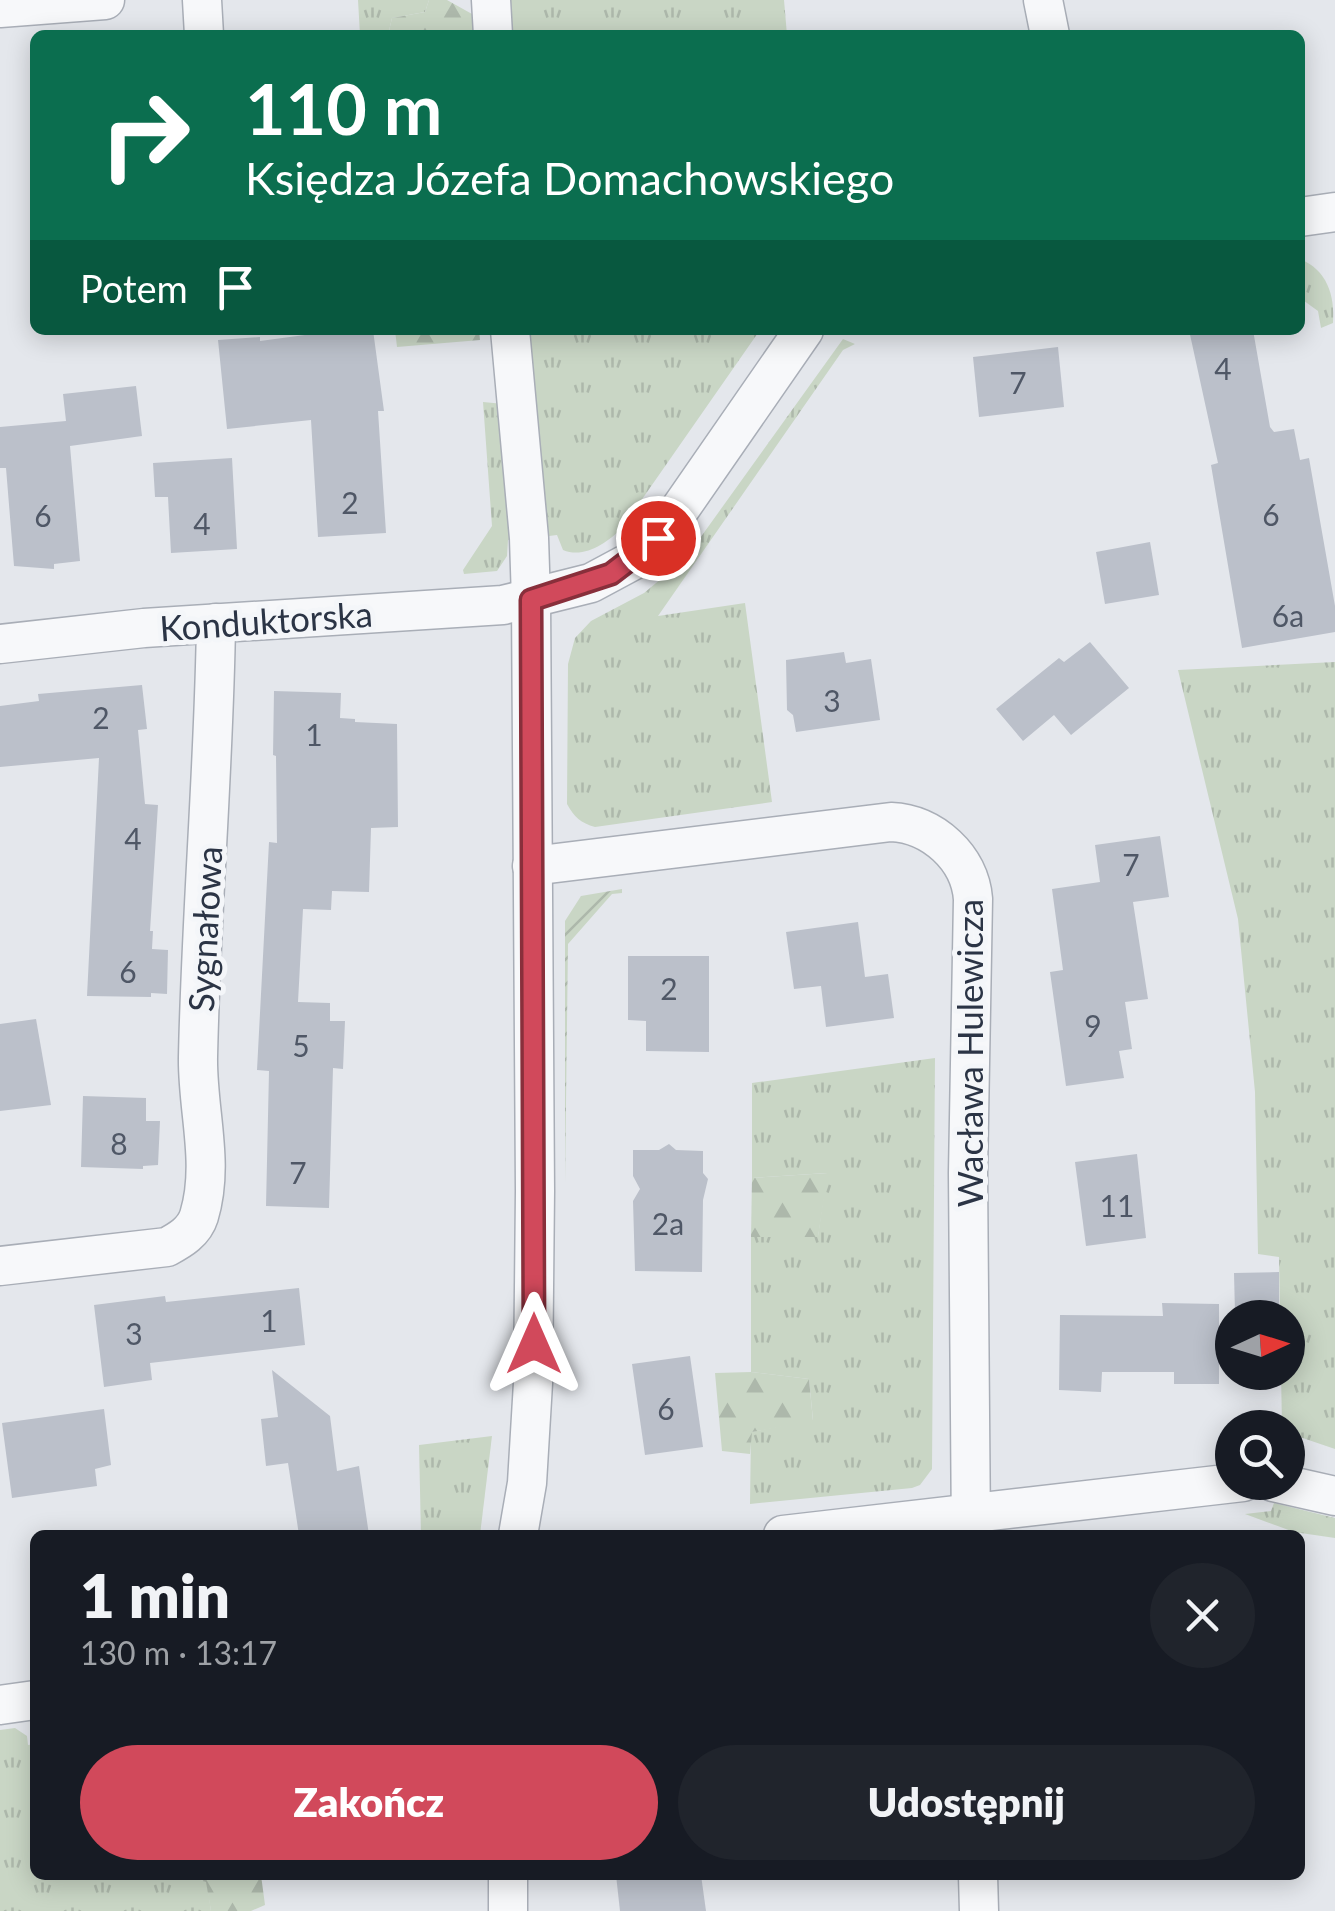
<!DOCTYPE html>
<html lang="pl">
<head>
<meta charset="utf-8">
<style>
	:root { --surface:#171b24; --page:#20242c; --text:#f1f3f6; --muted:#9ea1a6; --accent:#d1495b }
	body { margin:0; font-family:Lato,sans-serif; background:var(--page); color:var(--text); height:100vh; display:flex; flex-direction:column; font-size:38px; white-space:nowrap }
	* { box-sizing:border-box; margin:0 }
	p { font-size:32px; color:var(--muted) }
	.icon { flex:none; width:55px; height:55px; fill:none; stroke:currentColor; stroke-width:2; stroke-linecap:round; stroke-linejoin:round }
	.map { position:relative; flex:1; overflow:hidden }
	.drawer { position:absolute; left:30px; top:1530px; width:1275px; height:350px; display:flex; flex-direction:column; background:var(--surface); border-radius:15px; box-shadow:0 5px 25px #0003 }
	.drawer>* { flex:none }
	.hud { position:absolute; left:30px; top:30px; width:1275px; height:305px; border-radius:15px; box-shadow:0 5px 25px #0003; background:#0b6e4f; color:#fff; overflow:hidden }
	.needle { width:65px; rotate:86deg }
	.tools { position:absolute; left:1215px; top:1300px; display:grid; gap:20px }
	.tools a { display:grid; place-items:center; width:90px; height:90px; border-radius:50%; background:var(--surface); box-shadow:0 5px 25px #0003; font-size:50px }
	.pin { position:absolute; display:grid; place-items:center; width:85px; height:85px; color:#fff; margin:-42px; border:5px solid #fff; border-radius:50%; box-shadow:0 2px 10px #0007 }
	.me { position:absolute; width:110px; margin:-55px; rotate:0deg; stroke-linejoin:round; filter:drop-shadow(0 0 8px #0008) }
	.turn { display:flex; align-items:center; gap:35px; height:210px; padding:0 50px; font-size:45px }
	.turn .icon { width:130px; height:130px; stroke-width:2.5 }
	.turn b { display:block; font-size:70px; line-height:85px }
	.then { display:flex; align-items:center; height:95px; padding:0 50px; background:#0003; gap:20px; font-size:38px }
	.round { display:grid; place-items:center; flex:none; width:105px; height:105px; border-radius:52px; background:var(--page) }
	.summary { display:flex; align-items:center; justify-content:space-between; height:170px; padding:0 50px }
	h1 { font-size:60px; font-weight:800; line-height:75px }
	.button { display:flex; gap:20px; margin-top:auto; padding:20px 50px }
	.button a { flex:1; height:115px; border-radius:60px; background:var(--accent); color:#fff; font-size:40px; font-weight:800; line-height:115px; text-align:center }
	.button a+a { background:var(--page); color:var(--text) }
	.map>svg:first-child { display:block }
	.grass { fill:url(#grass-tufts) }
	.forest { fill:url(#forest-firs) }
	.garden { fill:url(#garden-furrows) }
	.building { fill:#bbc0ca }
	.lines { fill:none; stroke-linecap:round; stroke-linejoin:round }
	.minor-casing { stroke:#a9aeb7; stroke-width:41 }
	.minor { stroke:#f7f8fa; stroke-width:38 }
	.route-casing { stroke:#882f3b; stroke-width:25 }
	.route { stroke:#d1495b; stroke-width:18 }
	.labels { text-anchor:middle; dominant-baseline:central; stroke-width:10; stroke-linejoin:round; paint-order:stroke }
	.number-label { font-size:30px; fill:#4f5766 }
	.street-label { font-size:35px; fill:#2b3445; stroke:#f4f6f9 }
</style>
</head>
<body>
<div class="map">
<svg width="1335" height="1911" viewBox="0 0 1335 1911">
	<defs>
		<pattern id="grass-tufts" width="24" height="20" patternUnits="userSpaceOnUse" patternTransform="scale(2.5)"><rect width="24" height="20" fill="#c9d6c5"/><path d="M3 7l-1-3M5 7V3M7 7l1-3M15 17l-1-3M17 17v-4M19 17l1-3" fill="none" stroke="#adb8ab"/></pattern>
		<pattern id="forest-firs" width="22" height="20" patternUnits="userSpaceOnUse" patternTransform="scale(2.5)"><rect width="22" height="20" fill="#c9d6c5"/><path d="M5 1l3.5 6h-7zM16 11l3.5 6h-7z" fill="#adb8ab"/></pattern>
		<pattern id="garden-furrows" width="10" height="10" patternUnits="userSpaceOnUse" patternTransform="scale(2.5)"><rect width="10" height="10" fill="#c9d6c5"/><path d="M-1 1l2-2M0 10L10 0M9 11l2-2" fill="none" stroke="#adb8ab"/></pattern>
	</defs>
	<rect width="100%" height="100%" fill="#e4e7ec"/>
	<!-- grass -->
	<g class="grass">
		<polygon points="358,0 429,0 425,12 392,18 388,35 360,35"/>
		<polygon points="503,0 784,0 787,35 504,35"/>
		<path d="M1300,259C1327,270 1335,295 1333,323L1321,328L1318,311L1300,298Z"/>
		<path d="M522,330H760L622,528C607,543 584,559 563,550L557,535L541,537Z"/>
		<path d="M843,339L855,344L843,350L658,616L745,603L772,802L595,827C581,823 574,817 567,804L568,664L575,638L591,621L644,593L685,559Z"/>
		<polygon points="483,402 504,404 518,539 508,540 507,556 497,571 464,574 463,570 492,526"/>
		<polygon points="1335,662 1335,1449 1288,1433 1288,1428 1282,1427 1281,1373 1288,1372 1288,1318 1280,1317 1279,1257 1258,1254 1255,1092 1238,919 1178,670"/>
		<polygon points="935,1058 932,1469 920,1485 912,1488 750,1504 751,1432 813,1420 809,1379 751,1372 751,1237 818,1236 827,1173 752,1178 752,1083"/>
		<polygon points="492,1436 480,1535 421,1535 419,1445"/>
		<polygon points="1274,1503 1335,1518 1335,1538 1294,1532 1245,1514 1271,1511"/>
		<polygon points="15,1728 27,1736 28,1745 35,1744 35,1875 184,1875 207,1882 211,1911 0,1911 0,1730"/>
	</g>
	<!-- forest -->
	<g class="forest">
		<polygon points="429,0 447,0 472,14 474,28 484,35 388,35 392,18 425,12"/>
		<polygon points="395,330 479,330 480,340 397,347"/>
		<polygon points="828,1173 818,1237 751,1237 752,1178"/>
		<polygon points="751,1372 809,1379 813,1421 752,1432 750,1454 722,1451 715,1373"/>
		<polygon points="184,1875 261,1875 265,1905 251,1911 211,1911 206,1882"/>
	</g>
	<!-- garden -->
	<polygon class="garden" points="622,889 622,893 612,894 568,944 565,1183 565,921 581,896"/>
	<!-- building -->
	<g class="building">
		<polygon points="342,330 373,330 384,411 378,411 386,533 318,537 311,420 227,429 218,340 260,337 260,341"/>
		<polygon points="1189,330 1253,330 1270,427 1274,432 1294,429 1300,460 1309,458 1335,606 1335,632 1242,648 1211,465 1218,463"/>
		<polygon points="1058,347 1064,407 979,417 973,357"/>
		<polygon points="136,386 142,436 70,446 80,561 54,564 54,569 14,566 6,468 0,468 0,427 66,421 63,394"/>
		<polygon points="232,458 237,549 171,553 168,497 155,497 153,463"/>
		<polygon points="1150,542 1159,595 1105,604 1096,552"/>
		<polygon points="1090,642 1129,688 1071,735 1054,715 1023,741 996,709 1059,658 1064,662"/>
		<polygon points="844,652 846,663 871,659 880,720 796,732 793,715 787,710 786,660"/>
		<polygon points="142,685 147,729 138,730 145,804 158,805 150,931 153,931 152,949 168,950 167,994 151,993 151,997 87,996 99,758 0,767 0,706 39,701 38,694"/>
		<polygon points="274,691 341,693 340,718 355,719 355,722 397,724 398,827 371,828 369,892 332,891 331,910 303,909 298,1002 330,1003 330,1021 345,1021 343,1069 333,1068 329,1208 266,1206 269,1071 257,1070 269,842 277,843 276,756 273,755"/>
		<polygon points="1160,836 1169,897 1133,902 1148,999 1125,1002 1132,1049 1119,1051 1124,1078 1066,1086 1050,972 1063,970 1052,889 1100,882 1095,845"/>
		<polygon points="858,922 865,977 888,974 894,1018 826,1027 821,986 794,989 786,932"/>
		<polygon points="628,956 709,956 709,1052 646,1051 646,1021 628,1020"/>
		<polygon points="36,1019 51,1105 0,1111 0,1024"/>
		<polygon points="83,1096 146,1098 146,1121 160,1121 158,1165 143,1166 143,1169 81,1167"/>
		<polygon points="669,1144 676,1150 703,1151 703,1173 708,1179 703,1200 702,1272 635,1271 633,1201 640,1189 633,1176 633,1150 659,1150"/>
		<polygon points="1137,1154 1146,1238 1086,1246 1075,1162"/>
		<polygon points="1279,1272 1279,1312 1235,1313 1234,1273"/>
		<polygon points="299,1288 305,1345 150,1363 152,1380 104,1387 94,1305 165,1296 166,1302"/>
		<polygon points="1162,1303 1219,1304 1219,1384 1174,1384 1174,1372 1102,1372 1101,1392 1059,1390 1060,1315 1163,1316"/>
		<polygon points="690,1356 703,1447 645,1455 632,1364"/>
		<polygon points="272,1370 330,1416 337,1471 359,1466 369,1535 299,1535 288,1463 266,1466 261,1419 278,1417"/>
		<polygon points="104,1409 111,1465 95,1469 97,1486 12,1498 2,1423"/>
		<polygon points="616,1875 701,1875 706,1911 620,1911"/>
	</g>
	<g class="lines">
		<defs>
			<g id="minor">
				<polyline points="202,0 204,35"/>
				<polyline points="491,0 493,35"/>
				<polyline points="1043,0 1050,35"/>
				<polyline points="0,8 105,0"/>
				<polyline points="1300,217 1335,212"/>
				<polyline points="510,330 529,538 531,600 535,1191 533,1383 527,1483 518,1535"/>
				<polyline points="0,644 144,628 503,605 591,583 632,561 664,532 804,330"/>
				<path d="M532,866L891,822C933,824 970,858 973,899L968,1173L971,1535"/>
				<path d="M0,1266L167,1247C180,1240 194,1232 199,1216C215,1163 197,1110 198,1057C201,912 214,768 216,623"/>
				<polyline points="1273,1482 1335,1496"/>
				<polyline points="783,1535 1243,1482"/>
				<polyline points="0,1705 35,1700"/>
				<polyline points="508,1875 508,1911"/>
				<polyline points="978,1875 979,1911"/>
			</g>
		</defs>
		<!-- minor casing -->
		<use href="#minor" class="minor-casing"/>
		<!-- minor -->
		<use href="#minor" class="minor"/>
	</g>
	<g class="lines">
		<defs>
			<polyline id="route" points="534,1344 531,600 611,574 658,538"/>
		</defs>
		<!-- route casing -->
		<use href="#route" class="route-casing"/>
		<!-- route -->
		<use href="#route" class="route"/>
	</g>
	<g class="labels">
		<!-- number labels -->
		<g class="number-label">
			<text x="1223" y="368">4</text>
			<text x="1018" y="382">7</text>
			<text x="350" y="502">2</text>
			<text x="1271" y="514">6</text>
			<text x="43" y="515">6</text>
			<text x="202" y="523">4</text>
			<text x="1288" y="615">6a</text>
			<text x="832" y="700">3</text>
			<text x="101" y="717">2</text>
			<text x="314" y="734">1</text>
			<text x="133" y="838">4</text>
			<text x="1131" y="864">7</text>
			<text x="128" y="971">6</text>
			<text x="669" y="988">2</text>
			<text x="1093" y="1025">9</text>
			<text x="301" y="1045">5</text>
			<text x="119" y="1143">8</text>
			<text x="298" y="1172">7</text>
			<text x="1117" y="1205">11</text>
			<text x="668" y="1223">2a</text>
			<text x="269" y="1320">1</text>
			<text x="134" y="1333">3</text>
			<text x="666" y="1408">6</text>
		</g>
		<!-- street labels -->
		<g class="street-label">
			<text transform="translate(266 620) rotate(-4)">Konduktorska</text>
			<text transform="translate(204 929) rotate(-87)">Sygnałowa</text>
			<text transform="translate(969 1053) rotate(-90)">Wacława Hulewicza</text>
		</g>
	</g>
</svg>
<div class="tools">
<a><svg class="needle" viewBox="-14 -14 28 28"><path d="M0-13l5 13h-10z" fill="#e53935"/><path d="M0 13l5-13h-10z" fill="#9ea1a6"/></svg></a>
<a><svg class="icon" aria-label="search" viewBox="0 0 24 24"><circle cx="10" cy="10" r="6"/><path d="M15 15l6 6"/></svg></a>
</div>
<div class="pin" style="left:658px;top:538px;background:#d93025"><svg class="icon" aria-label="arrive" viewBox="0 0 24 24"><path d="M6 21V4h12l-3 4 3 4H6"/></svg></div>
<svg class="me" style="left:534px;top:1344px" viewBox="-20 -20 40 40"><path d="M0-17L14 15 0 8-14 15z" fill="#d1495b" stroke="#fff" stroke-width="4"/></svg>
<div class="hud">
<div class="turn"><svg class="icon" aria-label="right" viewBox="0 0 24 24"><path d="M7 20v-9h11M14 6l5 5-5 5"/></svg><div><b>110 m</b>Księdza Józefa Domachowskiego</div></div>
<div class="then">Potem<svg class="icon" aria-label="arrive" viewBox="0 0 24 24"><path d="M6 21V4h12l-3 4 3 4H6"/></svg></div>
</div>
<section class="drawer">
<div class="summary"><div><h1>1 min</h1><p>130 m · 13:17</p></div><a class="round"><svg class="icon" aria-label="close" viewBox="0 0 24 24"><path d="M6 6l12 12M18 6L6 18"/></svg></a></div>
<div class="button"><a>Zakończ</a><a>Udostępnij</a></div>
</section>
</div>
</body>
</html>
